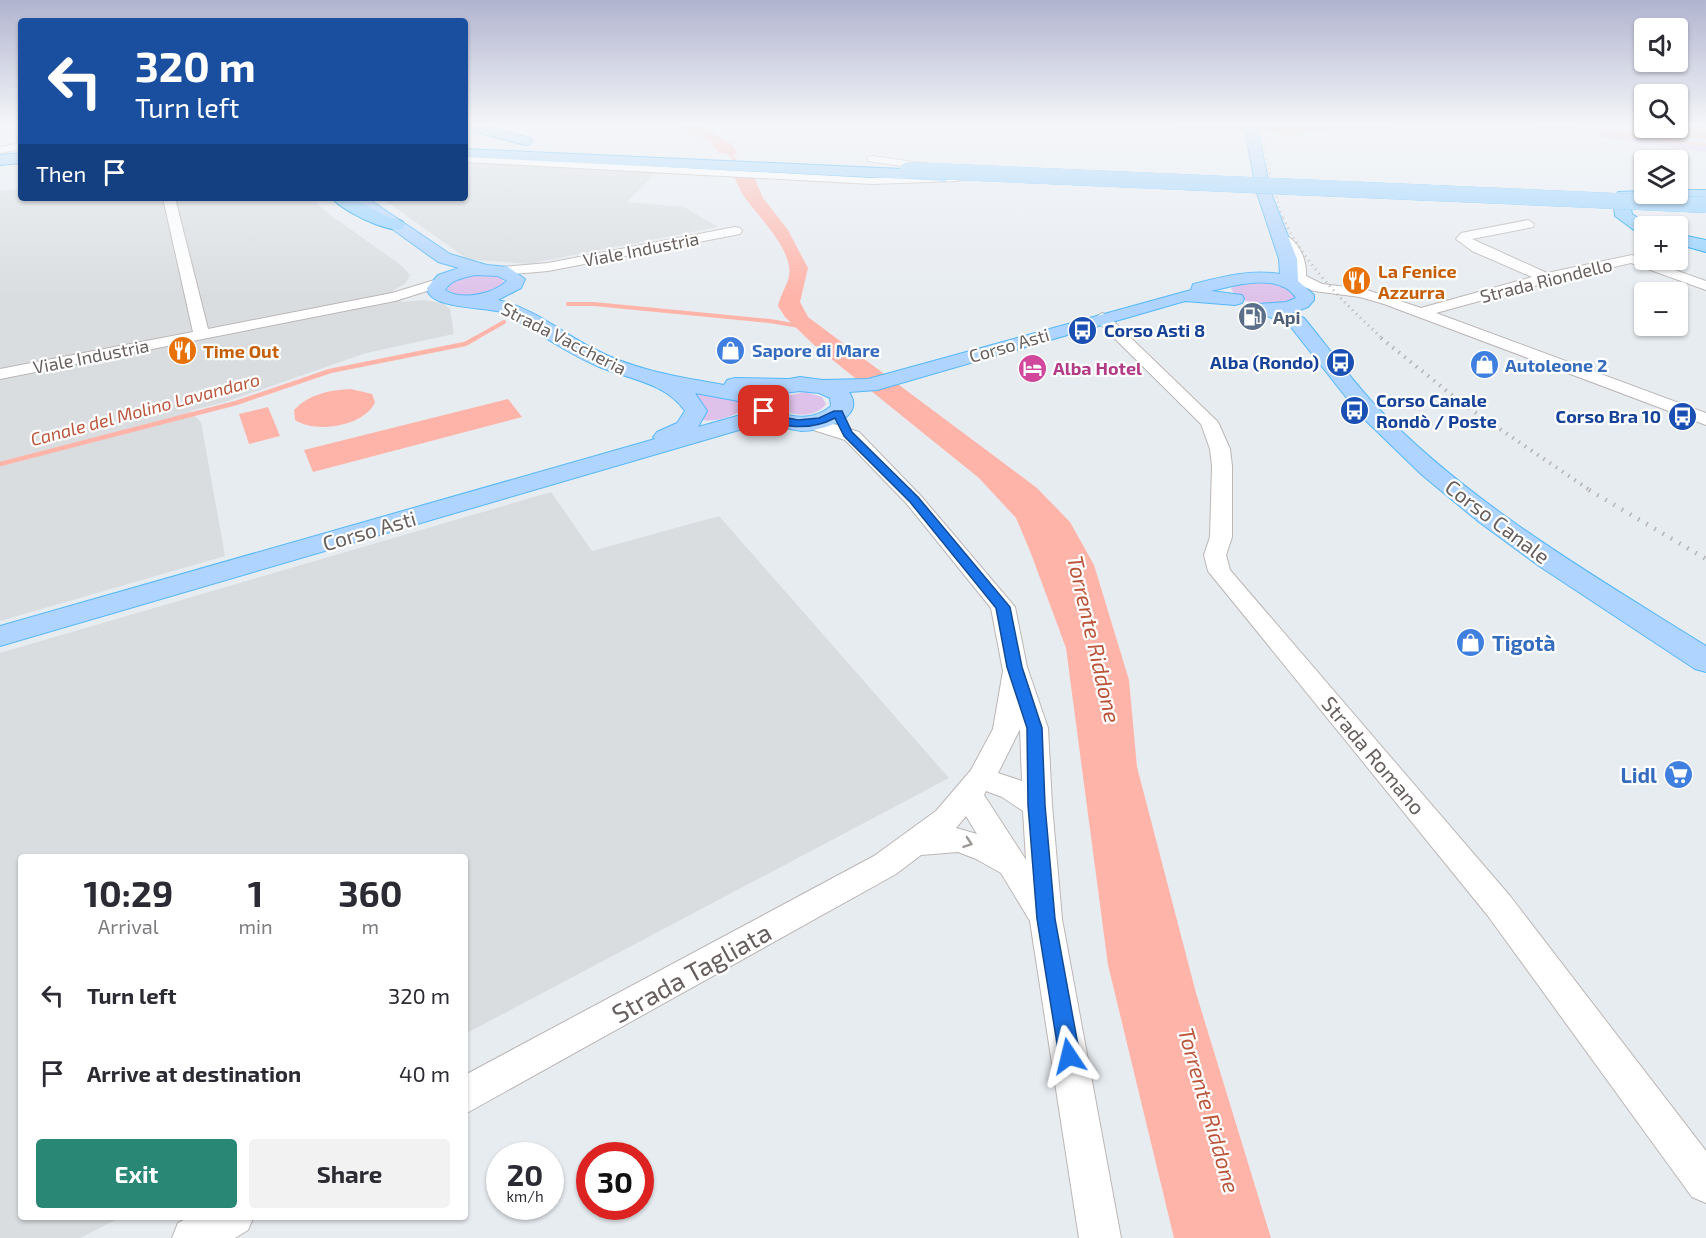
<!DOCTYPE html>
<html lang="en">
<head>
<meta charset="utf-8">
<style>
	:root { --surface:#fff; --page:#f2f2f3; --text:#2b2b33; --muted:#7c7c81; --accent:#298775 }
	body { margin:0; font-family:"Exo 2",sans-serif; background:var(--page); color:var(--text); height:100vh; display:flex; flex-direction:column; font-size:22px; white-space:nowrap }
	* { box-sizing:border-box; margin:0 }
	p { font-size:20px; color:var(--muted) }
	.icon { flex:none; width:33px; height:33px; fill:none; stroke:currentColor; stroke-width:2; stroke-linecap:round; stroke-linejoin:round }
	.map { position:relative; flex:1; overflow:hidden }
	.side { position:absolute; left:18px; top:854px; width:450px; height:366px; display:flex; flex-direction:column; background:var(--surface); border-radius:6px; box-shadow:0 2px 4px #0004 }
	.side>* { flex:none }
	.guide { position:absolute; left:18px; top:18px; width:450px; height:183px; border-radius:6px; box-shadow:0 2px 4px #0004; background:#1a4fa0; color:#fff; overflow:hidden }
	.fabs { position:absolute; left:1634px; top:18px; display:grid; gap:12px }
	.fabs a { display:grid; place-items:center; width:54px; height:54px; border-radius:6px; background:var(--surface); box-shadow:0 2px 4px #0004; font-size:30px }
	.speed { position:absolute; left:486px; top:1142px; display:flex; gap:12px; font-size:30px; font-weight:700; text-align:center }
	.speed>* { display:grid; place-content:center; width:78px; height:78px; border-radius:50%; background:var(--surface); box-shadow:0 2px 4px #0004; line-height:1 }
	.speed small { font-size:15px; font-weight:400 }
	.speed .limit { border:9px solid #d22; background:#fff; color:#111 }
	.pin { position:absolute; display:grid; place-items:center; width:51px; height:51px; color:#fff; margin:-26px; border-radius:12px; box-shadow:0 3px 9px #0006 }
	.me { position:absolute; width:66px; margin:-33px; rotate:350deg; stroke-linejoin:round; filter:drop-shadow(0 0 4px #0008) }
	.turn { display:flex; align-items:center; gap:21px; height:126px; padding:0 18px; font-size:27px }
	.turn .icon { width:78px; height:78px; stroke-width:2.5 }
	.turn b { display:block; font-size:42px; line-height:51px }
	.then { display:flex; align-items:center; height:57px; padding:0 18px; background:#0003; gap:12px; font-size:22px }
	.eta { display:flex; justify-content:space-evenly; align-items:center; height:102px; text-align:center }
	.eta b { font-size:36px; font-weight:700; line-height:42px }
	.button { display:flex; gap:12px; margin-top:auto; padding:12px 18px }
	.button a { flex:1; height:69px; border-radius:6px; background:var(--accent); color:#fff; font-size:24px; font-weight:700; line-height:69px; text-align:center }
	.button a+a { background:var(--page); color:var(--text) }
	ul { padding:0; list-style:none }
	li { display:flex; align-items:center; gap:18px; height:78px; padding:0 18px }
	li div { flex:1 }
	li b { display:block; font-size:22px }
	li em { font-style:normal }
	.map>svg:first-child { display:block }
	.industrial { fill:#d9dde0 }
	.green { fill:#dec2ea }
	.water { fill:#ffb4a9 }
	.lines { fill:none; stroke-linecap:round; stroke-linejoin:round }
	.stream-far2 { stroke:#ffb4a9; stroke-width:3 }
	.stream-far1 { stroke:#ffb4a9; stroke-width:4 }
	.stream { stroke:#ffb4a9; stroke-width:4.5 }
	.minor-casing { stroke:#bcb6b4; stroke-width:2 }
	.major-casing { stroke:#54b8fc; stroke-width:2 }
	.highway-casing { stroke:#009bf8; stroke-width:2 }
	.minor { fill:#fff; fill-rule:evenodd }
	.major { fill:#aed4ff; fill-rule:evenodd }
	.highway { fill:#90cfff; fill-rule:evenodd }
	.rail-far3 { stroke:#b5b3b3; stroke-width:2; stroke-dasharray:1 4; stroke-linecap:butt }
	.rail-far2 { stroke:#b5b3b3; stroke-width:3; stroke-dasharray:1 4.5; stroke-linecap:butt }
	.rail-far1 { stroke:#b5b3b3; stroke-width:4; stroke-dasharray:1.5 6; stroke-linecap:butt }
	.rail { stroke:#b5b3b3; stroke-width:4.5; stroke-dasharray:1.5 8; stroke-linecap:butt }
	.highway-bridge-casing { stroke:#009bf8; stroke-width:16; stroke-linecap:butt }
	.highway-bridge { stroke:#90cfff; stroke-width:16 }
	.oneway { stroke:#9d9896 }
	.route { fill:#1a73e8; stroke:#114b97; stroke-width:1.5 }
	.labels { text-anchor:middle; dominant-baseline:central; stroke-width:4.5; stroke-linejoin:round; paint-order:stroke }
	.far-street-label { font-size:18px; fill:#68605e; stroke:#fff }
	.far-food-label { font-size:18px; font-weight:bold; fill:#c56008; stroke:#fff; text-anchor:start }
	.far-service-label { font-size:18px; font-weight:bold; fill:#4e5e75; stroke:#fff; text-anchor:start }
	.far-transit-label { font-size:18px; font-weight:bold; fill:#164399; stroke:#fff; text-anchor:start }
	.far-shop-label { font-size:18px; font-weight:bold; fill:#366cbe; stroke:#fff; text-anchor:start }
	.far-hotel-label { font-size:18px; font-weight:bold; fill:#b23c85; stroke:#fff; text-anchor:start }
	.far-water-label { font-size:18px; font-style:italic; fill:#bb553b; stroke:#fff }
	.street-label { font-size:21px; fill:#68605e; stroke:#fff }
	.shop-label { font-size:21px; font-weight:bold; fill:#366cbe; stroke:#fff; text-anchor:start }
	.water-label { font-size:22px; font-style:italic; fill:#bb553b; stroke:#fff }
	.near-street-label { font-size:26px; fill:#68605e; stroke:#fff }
</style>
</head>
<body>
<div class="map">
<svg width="1706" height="1238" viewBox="0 0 1706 1238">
	<rect width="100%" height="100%" fill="#e7ecf1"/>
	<!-- industrial -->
	<g class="industrial">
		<polygon points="465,160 656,172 627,202 684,207 718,227 528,264 467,259 382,198 465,198"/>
		<polygon points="21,189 21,198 311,198 329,214 401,265 410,275 406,283 392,291 402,302 424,300 443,303 450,309 454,334 366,353 225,402 190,411 201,422 225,556 0,621 0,191"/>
		<polygon points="551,492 592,551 719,516 949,778 465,1034 465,856 21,856 21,1216 121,1217 80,1238 0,1238 0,653"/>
	</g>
	<!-- green -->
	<g class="green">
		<polygon points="1601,133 1706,146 1706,152 1604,138 1599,136"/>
		<path d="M476,273L500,276L504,282C493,296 456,302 445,287L451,280Z"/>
		<path d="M1255,280L1286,286L1299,298C1284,308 1242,308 1231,289L1233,286Z"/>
		<path d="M684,389L744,401L745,408C732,418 715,422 699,420Z"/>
		<path d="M805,392L822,397L826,404C816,418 791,418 780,406L779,402L786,396Z"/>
	</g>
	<!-- water -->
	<g class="water">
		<polygon points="680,124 701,124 732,145 738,154 719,153 708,140 683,128"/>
		<polygon points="1112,124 1456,124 1289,133"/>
		<polygon points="1462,124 1539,124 1621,132 1658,132 1648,128 1677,128 1677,124 1706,124 1706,139 1673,135 1650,136 1706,144 1706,146 1553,128"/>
		<path d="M734,176L754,177L763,198L788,230L808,268L800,302L808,317L1037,488L1070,522L1094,565L1129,680L1137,767L1196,993L1271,1238H1174L1108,965L1066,648L1030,551L1016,518L979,478L814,345L785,317L778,306C780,296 788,283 789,276C794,249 754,213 742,193C739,187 736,181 734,176Z"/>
		<path d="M351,389L372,394L375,402C365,426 316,434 295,420L294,410C309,394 330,390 351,389Z"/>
		<polygon points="508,399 522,417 313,472 304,450"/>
		<polygon points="268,407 280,436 249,444 239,414"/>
	</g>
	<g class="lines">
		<!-- stream-far2 -->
		<polyline class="stream-far2" points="726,148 735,160"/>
		<!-- stream-far1 -->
		<g class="stream-far1">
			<polyline points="568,304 594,304 770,321 799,326"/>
			<polyline points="474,339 504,322"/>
		</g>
		<!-- stream -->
		<polyline class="stream" points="0,464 236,403 330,371 465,344 476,338"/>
		<defs>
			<g id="minor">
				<polygon points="21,143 21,149 0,153 0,147"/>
				<polygon points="465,156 872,178 957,175 963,178 957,181 872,184 465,162"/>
				<polygon points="872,156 936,165 942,168 936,171 868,161 868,157"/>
				<polygon points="163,198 175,198 208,329 392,293 438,279 445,283 443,286 395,301 0,379 0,369 193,332"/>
				<path d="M1528,220L1534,224L1533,227L1472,239L1547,273L1632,255L1706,281V290L1631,263L1549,282L1436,313L1706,413V425L1384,304L1360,297L1314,291L1300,285L1292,277L1289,254L1273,237L1280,233C1298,238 1307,259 1306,276L1322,284L1364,289L1421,308L1532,277L1472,251L1456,239L1461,233Z"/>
				<polygon points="735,227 740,228 742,231 740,234 548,271 502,275 495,271 502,267 548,263"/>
				<polygon points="1102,313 1107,315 1218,422 1230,449 1232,466 1232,537 1226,555 1230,570 1510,896 1706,1151 1706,1203 1692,1197 1488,916 1208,571 1204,555 1210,537 1212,466 1210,449 1201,424 1097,321 1094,318"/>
				<path d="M811,417L859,432L921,496L1015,607L1027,667L1048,728L1052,805L1062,919L1121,1238H1079L1030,921L1001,873L976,859L958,852L921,855L896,874L465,1114V1075L874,856L936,811L971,770L993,729L1003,671L991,608L907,504L845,440L804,427L802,423L804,419ZM1020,729L1022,781L998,773ZM986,791L1002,797L1023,811L1026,860L984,795ZM966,816L977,834L956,828Z"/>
				<polygon points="191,1216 254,1216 248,1230 235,1238 172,1238 178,1223"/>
			</g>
			<path id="major" d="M1244,124H1256L1271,193L1297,259L1298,281L1314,295V300L1308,307L1292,313L1304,318C1328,347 1350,378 1376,406C1471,505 1591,574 1706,646V672L1695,669L1539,566L1479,522L1422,475L1360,415L1290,326L1258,312L1256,308L1258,304L1286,302L1296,298C1280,272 1235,285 1211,291L1242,295L1244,299L1242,303L1235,305L1185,301L877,390L849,392C868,419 819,431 801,431C791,430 782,426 772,426C761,426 750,429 739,430L0,646V626L655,439L653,437L657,432L677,423L685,411C665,382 627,379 597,366C573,356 551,341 529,328C520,323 510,315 501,312C484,307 428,309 427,288L438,275L459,268L438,262L349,198H367L450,254L487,265L508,267L525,279L521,288L498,300C534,308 564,334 596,350C637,371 680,377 724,385L727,380L735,378L789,379L800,377L823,380L868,379L1191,290L1193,284C1221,277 1250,269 1280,274L1279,259L1257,193ZM475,275L498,276L507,281C493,294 462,301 445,290C452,279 463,278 475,275ZM800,391L819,393L830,398L831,406C815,420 791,420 774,408V401L785,393ZM695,393L744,402L751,405L754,414L737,416L698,427L707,411Z"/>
			<g id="highway">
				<polygon points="465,124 476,124 530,138 532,141 530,144 525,145 465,129"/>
				<polygon points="465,149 945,171 953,176 945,181 465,157"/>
				<polygon points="21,153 21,163 0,165 0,155"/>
				<polygon points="1677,190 1706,190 1706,200 1658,201 1656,204 1631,209 1632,214 1651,226 1644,226 1644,234 1638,233 1615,216 1614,206 1616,202 1623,201 1616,196 1618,192 1644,191 1644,194 1677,194"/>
				<path d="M332,198H352L384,215L402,221L405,225L402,229C387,233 341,210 332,198Z"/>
				<polygon points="1677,234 1706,240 1706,252 1677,244"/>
			</g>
		</defs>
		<!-- minor casing -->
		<use href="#minor" class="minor-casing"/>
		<!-- major casing -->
		<use href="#major" class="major-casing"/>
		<!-- highway casing -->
		<use href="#highway" class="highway-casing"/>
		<!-- minor -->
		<use href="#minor" class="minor"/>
		<!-- major -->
		<use href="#major" class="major"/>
		<!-- highway -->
		<use href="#highway" class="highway"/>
		<!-- rail-far3 -->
		<polyline class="rail-far3" points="1260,124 1271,178 1283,219"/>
		<!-- rail-far2 -->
		<path class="rail-far2" d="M1283,218C1305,265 1345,304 1383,339"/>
		<!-- rail-far1 -->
		<polyline class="rail-far1" points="1381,338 1463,404 1591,491"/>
		<!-- rail -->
		<polyline class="rail" points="1589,490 1706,559"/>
		<defs>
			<polyline id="highway-bridge" points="908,170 1706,205"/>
		</defs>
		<!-- highway-bridge casing -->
		<use href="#highway-bridge" class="highway-bridge-casing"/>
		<!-- highway-bridge -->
		<use href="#highway-bridge" class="highway-bridge"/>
	</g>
	<!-- one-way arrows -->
	<defs><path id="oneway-chevron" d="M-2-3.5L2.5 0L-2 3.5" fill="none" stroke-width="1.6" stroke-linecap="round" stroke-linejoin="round" transform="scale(1.5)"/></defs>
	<use class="oneway" href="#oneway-chevron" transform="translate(968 843) rotate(19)"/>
	<!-- sky -->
	<linearGradient id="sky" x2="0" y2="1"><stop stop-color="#b1b4cf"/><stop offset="0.42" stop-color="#f4f6f9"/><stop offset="1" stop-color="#f4f6f9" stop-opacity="0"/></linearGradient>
	<rect width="1706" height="297" fill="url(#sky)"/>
	<!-- route -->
	<path class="route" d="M764,408L778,416L798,420L819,418L834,411H842L852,432L918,497L1010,607L1022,667L1042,728L1045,805L1055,919L1080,1056L1077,1063L1069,1066L1062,1063L1059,1056L1037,919L1028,805L1027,728L1007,667L996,608L910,502L844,436L835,418C812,430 777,431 758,411Z"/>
	<!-- icons -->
	<defs>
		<symbol id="restaurant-disc" viewBox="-11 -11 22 22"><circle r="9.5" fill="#e8710a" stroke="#fff"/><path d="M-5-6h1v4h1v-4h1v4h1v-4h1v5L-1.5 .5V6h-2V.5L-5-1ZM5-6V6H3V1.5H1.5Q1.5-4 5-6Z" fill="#fff"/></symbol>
		<symbol id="fuel-disc" viewBox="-11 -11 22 22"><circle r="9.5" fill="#5c6f8a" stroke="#fff"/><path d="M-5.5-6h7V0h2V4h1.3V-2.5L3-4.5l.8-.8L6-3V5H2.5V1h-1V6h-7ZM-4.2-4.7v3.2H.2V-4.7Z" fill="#fff"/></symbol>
		<symbol id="bus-disc" viewBox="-11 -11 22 22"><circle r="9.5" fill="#1a4fb4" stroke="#fff"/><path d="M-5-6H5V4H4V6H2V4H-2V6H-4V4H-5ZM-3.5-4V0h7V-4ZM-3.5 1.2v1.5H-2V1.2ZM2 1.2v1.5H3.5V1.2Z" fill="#fff"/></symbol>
		<symbol id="shop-disc" viewBox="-11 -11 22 22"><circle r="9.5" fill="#3f7fe0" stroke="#fff"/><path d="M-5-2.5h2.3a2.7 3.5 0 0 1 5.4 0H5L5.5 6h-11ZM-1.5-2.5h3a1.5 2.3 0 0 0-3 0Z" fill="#fff"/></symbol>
		<symbol id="hotel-disc" viewBox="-11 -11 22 22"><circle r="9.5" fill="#d1479c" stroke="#fff"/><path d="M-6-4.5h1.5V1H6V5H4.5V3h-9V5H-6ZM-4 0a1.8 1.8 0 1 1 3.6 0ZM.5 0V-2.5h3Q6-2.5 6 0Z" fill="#fff"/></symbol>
		<symbol id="supermarket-disc" viewBox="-11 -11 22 22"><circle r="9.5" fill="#3f7fe0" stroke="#fff"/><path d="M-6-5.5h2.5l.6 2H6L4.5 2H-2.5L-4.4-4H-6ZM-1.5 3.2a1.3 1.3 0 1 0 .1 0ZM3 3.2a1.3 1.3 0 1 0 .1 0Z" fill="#fff"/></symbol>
	</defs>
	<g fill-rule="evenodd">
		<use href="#restaurant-disc" x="1340" y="264" width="33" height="33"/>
		<use href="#fuel-disc" x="1236" y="300" width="33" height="33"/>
		<use href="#bus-disc" x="1066" y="314" width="33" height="33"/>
		<use href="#shop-disc" x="714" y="334" width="33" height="33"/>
		<use href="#restaurant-disc" x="166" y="334" width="33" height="33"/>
		<use href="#bus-disc" x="1324" y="346" width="33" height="33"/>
		<use href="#shop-disc" x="1468" y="348" width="33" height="33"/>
		<use href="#hotel-disc" x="1016" y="352" width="33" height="33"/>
		<use href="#bus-disc" x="1338" y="394" width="33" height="33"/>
		<use href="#bus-disc" x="1666" y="400" width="33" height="33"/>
		<use href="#shop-disc" x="1454" y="626" width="33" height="33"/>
		<use href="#supermarket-disc" x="1662" y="758" width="33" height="33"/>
	</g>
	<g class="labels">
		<!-- far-street labels -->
		<g class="far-street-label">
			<text transform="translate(641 249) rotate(-11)">Viale Industria</text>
			<text transform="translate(1546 280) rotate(-14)">Strada Riondello</text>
			<text transform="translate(564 338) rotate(27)">Strada Vaccheria</text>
			<text transform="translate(1009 345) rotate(-16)">Corso Asti</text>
			<text transform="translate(91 356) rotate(-11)">Viale Industria</text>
		</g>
		<!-- far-food labels -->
		<g class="far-food-label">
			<text x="1378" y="271">La Fenice<tspan x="1378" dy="21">Azzurra</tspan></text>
			<text x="203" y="351">Time Out</text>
		</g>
		<!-- far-service labels -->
		<g class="far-service-label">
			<text x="1273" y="317">Api</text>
		</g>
		<!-- far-transit labels -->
		<g class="far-transit-label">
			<text x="1104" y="330">Corso Asti 8</text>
			<text x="1319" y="362" text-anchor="end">Alba (Rondo)</text>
			<text x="1376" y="400">Corso Canale<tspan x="1376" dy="21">Rondò / Poste</tspan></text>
			<text x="1661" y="416" text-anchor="end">Corso Bra 10</text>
		</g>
		<!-- far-shop labels -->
		<g class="far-shop-label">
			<text x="752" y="350">Sapore di Mare</text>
			<text x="1505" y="365">Autoleone 2</text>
		</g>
		<!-- far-hotel labels -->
		<g class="far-hotel-label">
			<text x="1053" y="368">Alba Hotel</text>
		</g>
		<!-- far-water labels -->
		<g class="far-water-label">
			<text transform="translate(145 409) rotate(-15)">Canale del Molino Lavandaro</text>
		</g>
		<!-- street labels -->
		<g class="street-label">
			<text transform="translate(1498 521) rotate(37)">Corso Canale</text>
			<text transform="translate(369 530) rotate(-16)">Corso Asti</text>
			<text transform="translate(1374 755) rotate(50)">Strada Romano</text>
		</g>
		<!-- shop labels -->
		<g class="shop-label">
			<text x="1492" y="642">Tigotà</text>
			<text x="1657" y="774" text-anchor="end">Lidl</text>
		</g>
		<!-- water labels -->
		<g class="water-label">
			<text transform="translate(1095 639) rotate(77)">Torrente Riddone</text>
			<text transform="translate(1210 1110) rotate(74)">Torrente Riddone</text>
		</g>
		<!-- near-street labels -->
		<g class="near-street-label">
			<text transform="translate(691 972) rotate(-29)">Strada Tagliata</text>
		</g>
	</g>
</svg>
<div class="fabs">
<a><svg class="icon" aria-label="sound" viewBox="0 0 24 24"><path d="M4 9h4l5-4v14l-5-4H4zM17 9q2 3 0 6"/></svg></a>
<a><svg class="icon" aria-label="search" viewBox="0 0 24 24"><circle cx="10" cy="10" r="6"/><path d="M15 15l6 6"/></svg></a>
<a><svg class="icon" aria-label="layers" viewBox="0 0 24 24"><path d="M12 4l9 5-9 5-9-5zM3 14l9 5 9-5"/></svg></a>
<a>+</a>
<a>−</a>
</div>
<div class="speed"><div>20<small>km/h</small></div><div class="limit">30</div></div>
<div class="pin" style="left:764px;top:411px;background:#d93025"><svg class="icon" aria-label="arrive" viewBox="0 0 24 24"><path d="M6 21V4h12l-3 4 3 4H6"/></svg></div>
<svg class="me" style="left:1069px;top:1056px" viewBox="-20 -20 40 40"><path d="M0-17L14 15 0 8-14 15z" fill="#1a73e8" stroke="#fff" stroke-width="4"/></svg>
<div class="guide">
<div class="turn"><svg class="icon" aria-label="left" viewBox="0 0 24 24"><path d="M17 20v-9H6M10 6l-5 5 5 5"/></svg><div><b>320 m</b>Turn left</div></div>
<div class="then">Then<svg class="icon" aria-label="arrive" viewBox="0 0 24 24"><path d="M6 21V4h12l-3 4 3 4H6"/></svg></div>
</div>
<section class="side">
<div class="eta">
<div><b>10:29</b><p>Arrival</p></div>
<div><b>1</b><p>min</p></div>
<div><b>360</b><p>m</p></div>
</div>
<ul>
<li><svg class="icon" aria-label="left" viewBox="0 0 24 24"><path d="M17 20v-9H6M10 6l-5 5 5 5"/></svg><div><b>Turn left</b></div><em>320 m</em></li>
<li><svg class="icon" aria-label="arrive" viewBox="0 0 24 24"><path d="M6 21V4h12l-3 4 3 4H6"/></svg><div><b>Arrive at destination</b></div><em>40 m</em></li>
</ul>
<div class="button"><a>Exit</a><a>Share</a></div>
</section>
</div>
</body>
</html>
